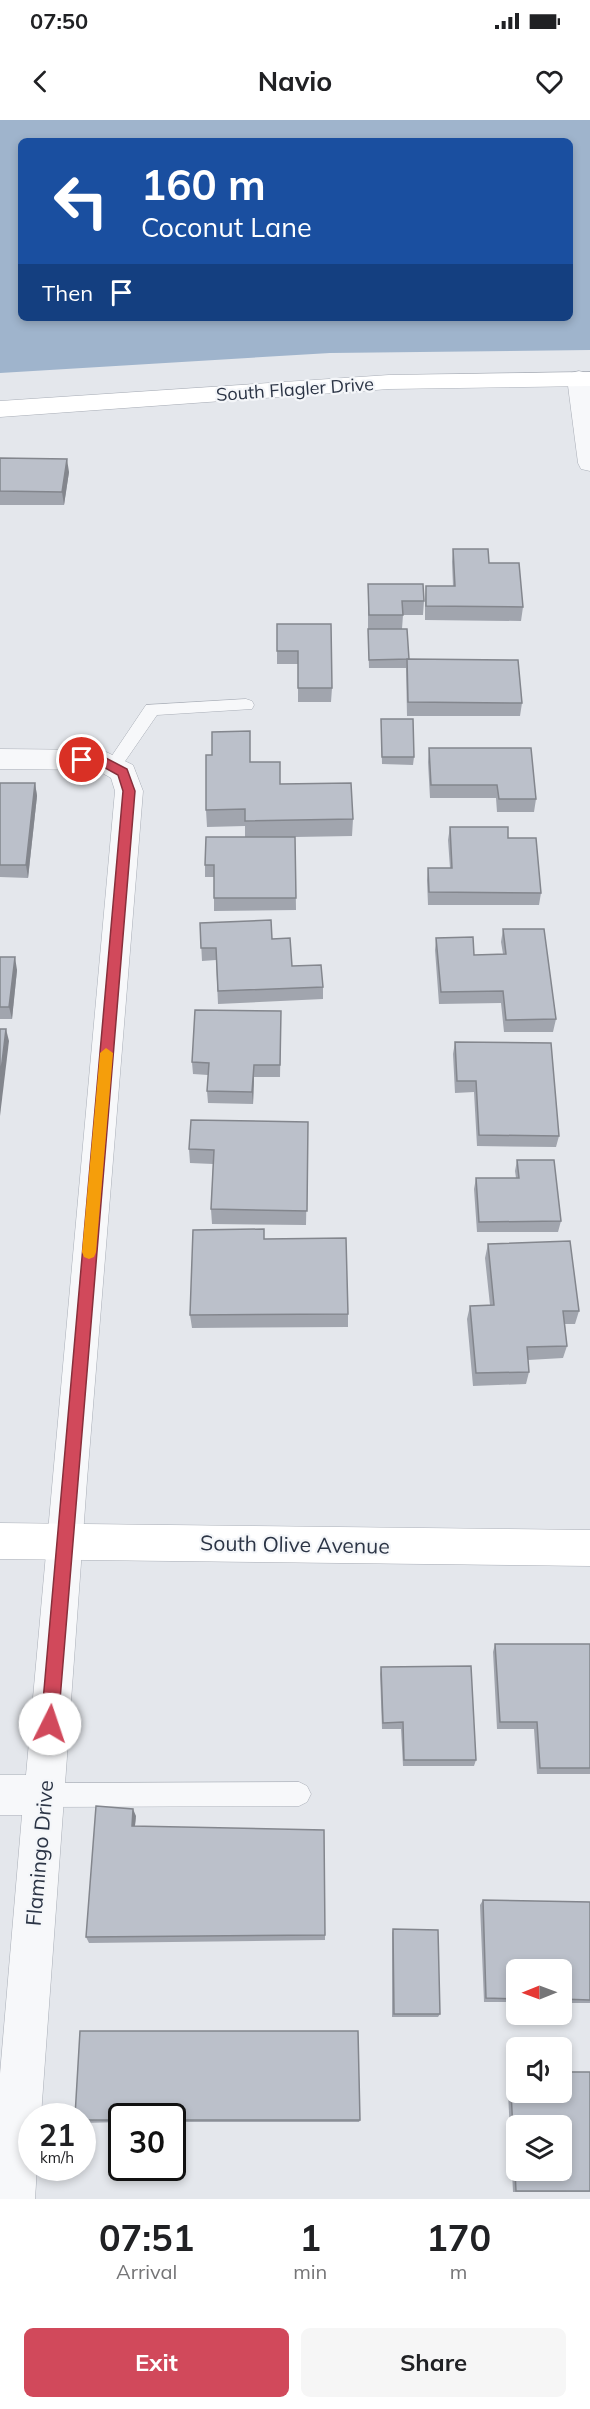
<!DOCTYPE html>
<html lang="en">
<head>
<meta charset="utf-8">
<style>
	:root { --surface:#fff; --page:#f6f6f6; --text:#202124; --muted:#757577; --accent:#d1495b }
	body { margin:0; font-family:Mulish,sans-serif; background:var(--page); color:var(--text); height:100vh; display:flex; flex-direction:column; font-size:22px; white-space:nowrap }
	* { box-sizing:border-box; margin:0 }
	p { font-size:20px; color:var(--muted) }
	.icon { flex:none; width:33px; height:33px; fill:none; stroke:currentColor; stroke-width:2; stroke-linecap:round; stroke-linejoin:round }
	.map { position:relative; height:2079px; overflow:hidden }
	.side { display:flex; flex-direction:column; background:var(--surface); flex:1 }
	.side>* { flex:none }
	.banner { position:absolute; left:18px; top:18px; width:555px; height:183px; border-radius:9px; box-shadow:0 3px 9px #0003; background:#1a4fa0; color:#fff; overflow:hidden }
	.needle { width:39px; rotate:269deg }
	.controls { position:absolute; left:506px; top:1839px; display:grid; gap:12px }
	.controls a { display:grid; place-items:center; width:66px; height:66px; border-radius:9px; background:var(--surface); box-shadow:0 3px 9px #0003; font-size:30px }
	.speed { position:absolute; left:18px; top:1983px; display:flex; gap:12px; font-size:30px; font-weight:700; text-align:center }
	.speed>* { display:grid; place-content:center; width:78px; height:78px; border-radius:50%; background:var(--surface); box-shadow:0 3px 9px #0003; line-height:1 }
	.speed small { font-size:15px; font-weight:400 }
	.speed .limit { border:3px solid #111; border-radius:9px; background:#fff; color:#111 }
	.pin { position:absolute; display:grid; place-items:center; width:51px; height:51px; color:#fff; margin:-26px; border:3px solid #fff; border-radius:50%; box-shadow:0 2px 6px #0007 }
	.me { position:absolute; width:66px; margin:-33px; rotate:4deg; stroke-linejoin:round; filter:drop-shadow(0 0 4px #0008) }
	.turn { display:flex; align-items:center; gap:21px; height:126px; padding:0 24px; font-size:27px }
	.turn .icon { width:78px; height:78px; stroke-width:2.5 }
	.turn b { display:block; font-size:42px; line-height:51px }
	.then { display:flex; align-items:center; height:57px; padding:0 24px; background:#0003; gap:12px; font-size:22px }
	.eta { display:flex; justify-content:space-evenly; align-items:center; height:102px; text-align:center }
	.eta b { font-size:36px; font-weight:700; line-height:42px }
	.primary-button { display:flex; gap:12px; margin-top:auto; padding:12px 24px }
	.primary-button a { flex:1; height:69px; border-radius:9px; background:var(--accent); color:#fff; font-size:24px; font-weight:700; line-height:69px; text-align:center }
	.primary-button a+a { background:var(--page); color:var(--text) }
	.status { display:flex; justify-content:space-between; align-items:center; height:42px; padding:0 30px; background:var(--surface); direction:ltr }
	.status svg { height:16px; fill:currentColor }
	header { display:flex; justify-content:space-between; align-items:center; height:78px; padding:0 24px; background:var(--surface); font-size:27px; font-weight:700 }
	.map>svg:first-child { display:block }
	.water { fill:#9fb4cc; fill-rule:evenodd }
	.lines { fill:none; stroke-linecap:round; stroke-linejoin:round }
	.lane-casing { stroke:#a9aeb7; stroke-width:1 }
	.street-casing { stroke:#a9aeb7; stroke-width:1 }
	.secondary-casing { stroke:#a9aeb7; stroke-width:1 }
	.lane { fill:#f7f8fa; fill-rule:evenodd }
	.street { fill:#f7f8fa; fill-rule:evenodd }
	.secondary { fill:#fff; fill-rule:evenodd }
	.wall { fill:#a1a5ae }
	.shaded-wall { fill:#83868d }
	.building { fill:#bbc0ca; stroke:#83868d; stroke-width:1.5; fill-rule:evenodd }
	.route { fill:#d1495b; stroke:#882f3b; stroke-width:1.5 }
	.slow { fill:#f59e0b }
	.labels { text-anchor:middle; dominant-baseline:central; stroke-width:4.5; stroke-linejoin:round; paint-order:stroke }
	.far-street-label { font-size:18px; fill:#2b3445; stroke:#f4f6f9 }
	.street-label { font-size:21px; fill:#2b3445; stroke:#f4f6f9 }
</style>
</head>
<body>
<div class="status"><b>07:50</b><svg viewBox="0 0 49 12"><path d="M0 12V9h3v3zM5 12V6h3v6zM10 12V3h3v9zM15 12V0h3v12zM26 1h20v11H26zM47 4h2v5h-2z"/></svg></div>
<header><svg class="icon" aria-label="back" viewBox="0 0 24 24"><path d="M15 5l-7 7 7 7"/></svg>Navio<svg class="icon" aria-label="heart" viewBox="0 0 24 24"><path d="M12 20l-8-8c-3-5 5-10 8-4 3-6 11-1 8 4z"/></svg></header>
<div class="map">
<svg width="590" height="2079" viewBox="0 0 590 2079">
	<rect width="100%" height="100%" fill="#e4e7ec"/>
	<!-- water -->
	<path class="water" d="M0,0H590V230L330,233L0,253ZM21,21H570V198H21Z"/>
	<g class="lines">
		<defs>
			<g id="lane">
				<polygon points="246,579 252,581 254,585 252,589 157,595 119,650 107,650 105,646 146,585"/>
				<polygon points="299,1662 307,1666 311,1674 307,1682 299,1686 44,1687 36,1683 32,1675 36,1667 44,1663"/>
			</g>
			<g id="street">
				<polygon points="579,251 587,253 590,257 590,351 581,349 578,343 567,258 571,253"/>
				<polygon points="0,629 102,630 133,645 143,671 87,1360 41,1996 32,1996 32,2048 37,2048 35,2079 0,2079 0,1954 22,1695 0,1695 0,1655 26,1655 115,671 111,658 97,650 0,649"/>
			</g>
			<g id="secondary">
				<polygon points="590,252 590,266 389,269 0,297 0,281 389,255"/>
				<polygon points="0,1403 590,1410 590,1446 0,1439"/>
			</g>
		</defs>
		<!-- lane casing -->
		<use href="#lane" class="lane-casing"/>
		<!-- street casing -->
		<use href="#street" class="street-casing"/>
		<!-- secondary casing -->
		<use href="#secondary" class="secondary-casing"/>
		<!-- lane -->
		<use href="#lane" class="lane"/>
		<!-- street -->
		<use href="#street" class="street"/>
		<!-- secondary -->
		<use href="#secondary" class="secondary"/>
	</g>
	<!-- wall -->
	<g class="wall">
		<polygon points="0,338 69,352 64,385 0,385"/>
		<polygon points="453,429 489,443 523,487 521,501 425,500 425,480 426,466 453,466 452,442"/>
		<polygon points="368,464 424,481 423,495 403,495 402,509 368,509"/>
		<polygon points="277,504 332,568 331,582 298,582 298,544 277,544"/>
		<polygon points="368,509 409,539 522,583 520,596 407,596 406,548 369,548"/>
		<polygon points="381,599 414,637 413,645 382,644"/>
		<polygon points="429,628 536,679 534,692 497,692 496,678 430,678 428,642"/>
		<polygon points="251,642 280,664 353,699 352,716 295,717 296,790 214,791 214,757 205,757 205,745 245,717 245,706 207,707 206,690"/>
		<polygon points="0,663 35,663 37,676 28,758 0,757"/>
		<polygon points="450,707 508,718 541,773 539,785 428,785 427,760 428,748 450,748 448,720"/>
		<polygon points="200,803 272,819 292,846 323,867 323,879 218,884 216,840 202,841"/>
		<polygon points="503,809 556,899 553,912 504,912 501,883 439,884 435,830 436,818 474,835 503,834 501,822"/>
		<polygon points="0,837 17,850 12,899 0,899"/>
		<polygon points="281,903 280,957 254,957 253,984 208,983 207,971 208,955 193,954 192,942"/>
		<polygon points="455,922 559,1016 556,1027 477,1026 474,972 455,973 453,934"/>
		<polygon points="308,1002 306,1105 212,1104 211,1089 213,1044 190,1043 189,1029"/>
		<polygon points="517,1040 561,1101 558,1112 477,1112 474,1069 476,1058 516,1058 515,1051"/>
		<polygon points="488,1124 579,1191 575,1204 565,1204 567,1226 563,1238 528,1240 529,1252 526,1264 473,1266 467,1199 470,1186 490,1185 485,1138"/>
		<polygon points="348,1194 348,1207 192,1208 190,1195"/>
		<polygon points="495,1524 590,1524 590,1654 537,1654 534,1609 497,1609 493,1532"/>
		<polygon points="381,1547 476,1640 474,1646 403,1646 401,1609 382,1609 380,1554"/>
		<polygon points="136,1696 135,1706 325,1815 325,1820 89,1823 86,1817"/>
		<polygon points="483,1780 590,1782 590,1883 561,1883 561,1850 516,1850 516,1882 484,1882 480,1785"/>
		<polygon points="393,1809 440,1894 438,1897 392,1897 392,1813"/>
		<polygon points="80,1911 358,1911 360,2000 359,2002 172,2002 172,1996 122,1996 122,2002 82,2003 82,1996 75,1996"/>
		<polygon points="510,1951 590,1952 590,2072 513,2072 507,1953"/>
	</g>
	<!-- shaded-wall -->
	<g class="shaded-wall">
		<polygon points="67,339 69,352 64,385 62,372"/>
		<polygon points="35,663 37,676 28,758 26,745"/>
		<polygon points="15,837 17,850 12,899 9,887"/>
		<polygon points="6,909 9,921 0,996 0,959"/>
		<polygon points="254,945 254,957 253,984 252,972"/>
		<polygon points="133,1689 136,1696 134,1713 132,1706"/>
	</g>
	<!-- building -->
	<g class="building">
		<polygon points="0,338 67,339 62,372 0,371"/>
		<polygon points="453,429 488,429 489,443 519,443 523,487 426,486 426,466 455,466"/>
		<polygon points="368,464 423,464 424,481 402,481 403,495 369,495"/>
		<polygon points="277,504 331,504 332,568 298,568 298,531 277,531"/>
		<polygon points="368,509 407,509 409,539 369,540"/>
		<polygon points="407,539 518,540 522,583 408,582"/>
		<polygon points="381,599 413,599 414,637 382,637"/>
		<polygon points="250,611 250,642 280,642 280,664 351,663 353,699 245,701 245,689 206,690 206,635 212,635 212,612"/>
		<polygon points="429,628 531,628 536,679 499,679 497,665 431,665"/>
		<polygon points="0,663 35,663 26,745 0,745"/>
		<polygon points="450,707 508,707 508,718 536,718 541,773 429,772 428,748 452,748"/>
		<polygon points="206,717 295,717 296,778 214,778 214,745 205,745"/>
		<polygon points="271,800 272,819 290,818 292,846 321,845 323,867 218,871 216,828 201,828 200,803"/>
		<polygon points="503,809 544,809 556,899 506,900 503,871 441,872 436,818 473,817 474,835 506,834"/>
		<polygon points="0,837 15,837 9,887 0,887"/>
		<polygon points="195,890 281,891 280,945 254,945 252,972 207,971 209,943 192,942"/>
		<polygon points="0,909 6,909 0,959"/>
		<polygon points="455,922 551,923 559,1016 479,1015 476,961 457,961"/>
		<polygon points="191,1000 308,1002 307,1091 211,1089 214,1030 189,1029"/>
		<polygon points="517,1040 554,1040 561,1101 479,1102 476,1058 519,1058"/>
		<polygon points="264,1109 264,1119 346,1118 348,1194 190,1195 193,1110"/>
		<polygon points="570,1121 579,1191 563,1191 567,1226 527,1227 529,1252 476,1253 470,1186 494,1185 488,1124"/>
		<polygon points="495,1524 590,1524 590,1648 540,1648 537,1602 500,1602"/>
		<polygon points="471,1546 476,1640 404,1640 403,1602 383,1603 381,1547"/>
		<polygon points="96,1686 133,1689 132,1706 324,1710 325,1815 86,1817"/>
		<polygon points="483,1780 590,1782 590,1880 561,1879 561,1850 516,1850 516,1879 486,1878"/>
		<polygon points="393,1809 438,1810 440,1894 394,1894"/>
		<polygon points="80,1911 358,1911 360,2000 172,2000 172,1996 122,1996 122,2000 82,2000 82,1996 75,1996"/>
		<path d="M510,1951H516V1972H561V1952H590V2071H516ZM516,2006H561V2050H516Z"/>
	</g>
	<!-- route -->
	<polygon class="route" points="82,636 102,636 127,649 135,671 58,1604 55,1610 50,1612 44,1610 41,1604 123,671 118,655 100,645 78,643 78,637"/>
	<!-- slow -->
	<polygon class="slow" points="106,928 113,933 96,1132 94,1137 89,1139 84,1137 82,1132 100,933"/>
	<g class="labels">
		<!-- far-street labels -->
		<g class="far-street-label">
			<text transform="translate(295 269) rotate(-4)">South Flagler Drive</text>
		</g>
		<!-- street labels -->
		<g class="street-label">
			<text transform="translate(295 1424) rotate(1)">South Olive Avenue</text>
			<text transform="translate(39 1733) rotate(-85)">Flamingo Drive</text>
		</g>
	</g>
</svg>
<div class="controls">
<a><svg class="needle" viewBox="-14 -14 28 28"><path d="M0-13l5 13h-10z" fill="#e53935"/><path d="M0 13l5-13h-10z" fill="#757577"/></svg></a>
<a><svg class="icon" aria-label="sound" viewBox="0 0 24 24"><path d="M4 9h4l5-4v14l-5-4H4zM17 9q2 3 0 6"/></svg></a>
<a><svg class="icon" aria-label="layers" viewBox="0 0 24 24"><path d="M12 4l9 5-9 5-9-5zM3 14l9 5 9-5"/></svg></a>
</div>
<div class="speed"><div>21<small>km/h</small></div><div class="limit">30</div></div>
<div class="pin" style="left:82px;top:640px;background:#d93025"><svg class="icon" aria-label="arrive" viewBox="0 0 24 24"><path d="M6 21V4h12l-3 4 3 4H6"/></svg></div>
<svg class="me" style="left:50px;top:1604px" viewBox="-20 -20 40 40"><circle r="19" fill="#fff"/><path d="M0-13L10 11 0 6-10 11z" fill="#d1495b"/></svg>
<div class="banner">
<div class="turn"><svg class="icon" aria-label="left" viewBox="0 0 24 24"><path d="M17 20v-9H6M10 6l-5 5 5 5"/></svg><div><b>160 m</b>Coconut Lane</div></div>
<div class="then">Then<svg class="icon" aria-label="arrive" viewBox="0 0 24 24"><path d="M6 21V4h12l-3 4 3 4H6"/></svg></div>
</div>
</div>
<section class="side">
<div class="eta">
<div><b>07:51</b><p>Arrival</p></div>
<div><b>1</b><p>min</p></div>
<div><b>170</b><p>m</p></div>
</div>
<div class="primary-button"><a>Exit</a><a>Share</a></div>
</section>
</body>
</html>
